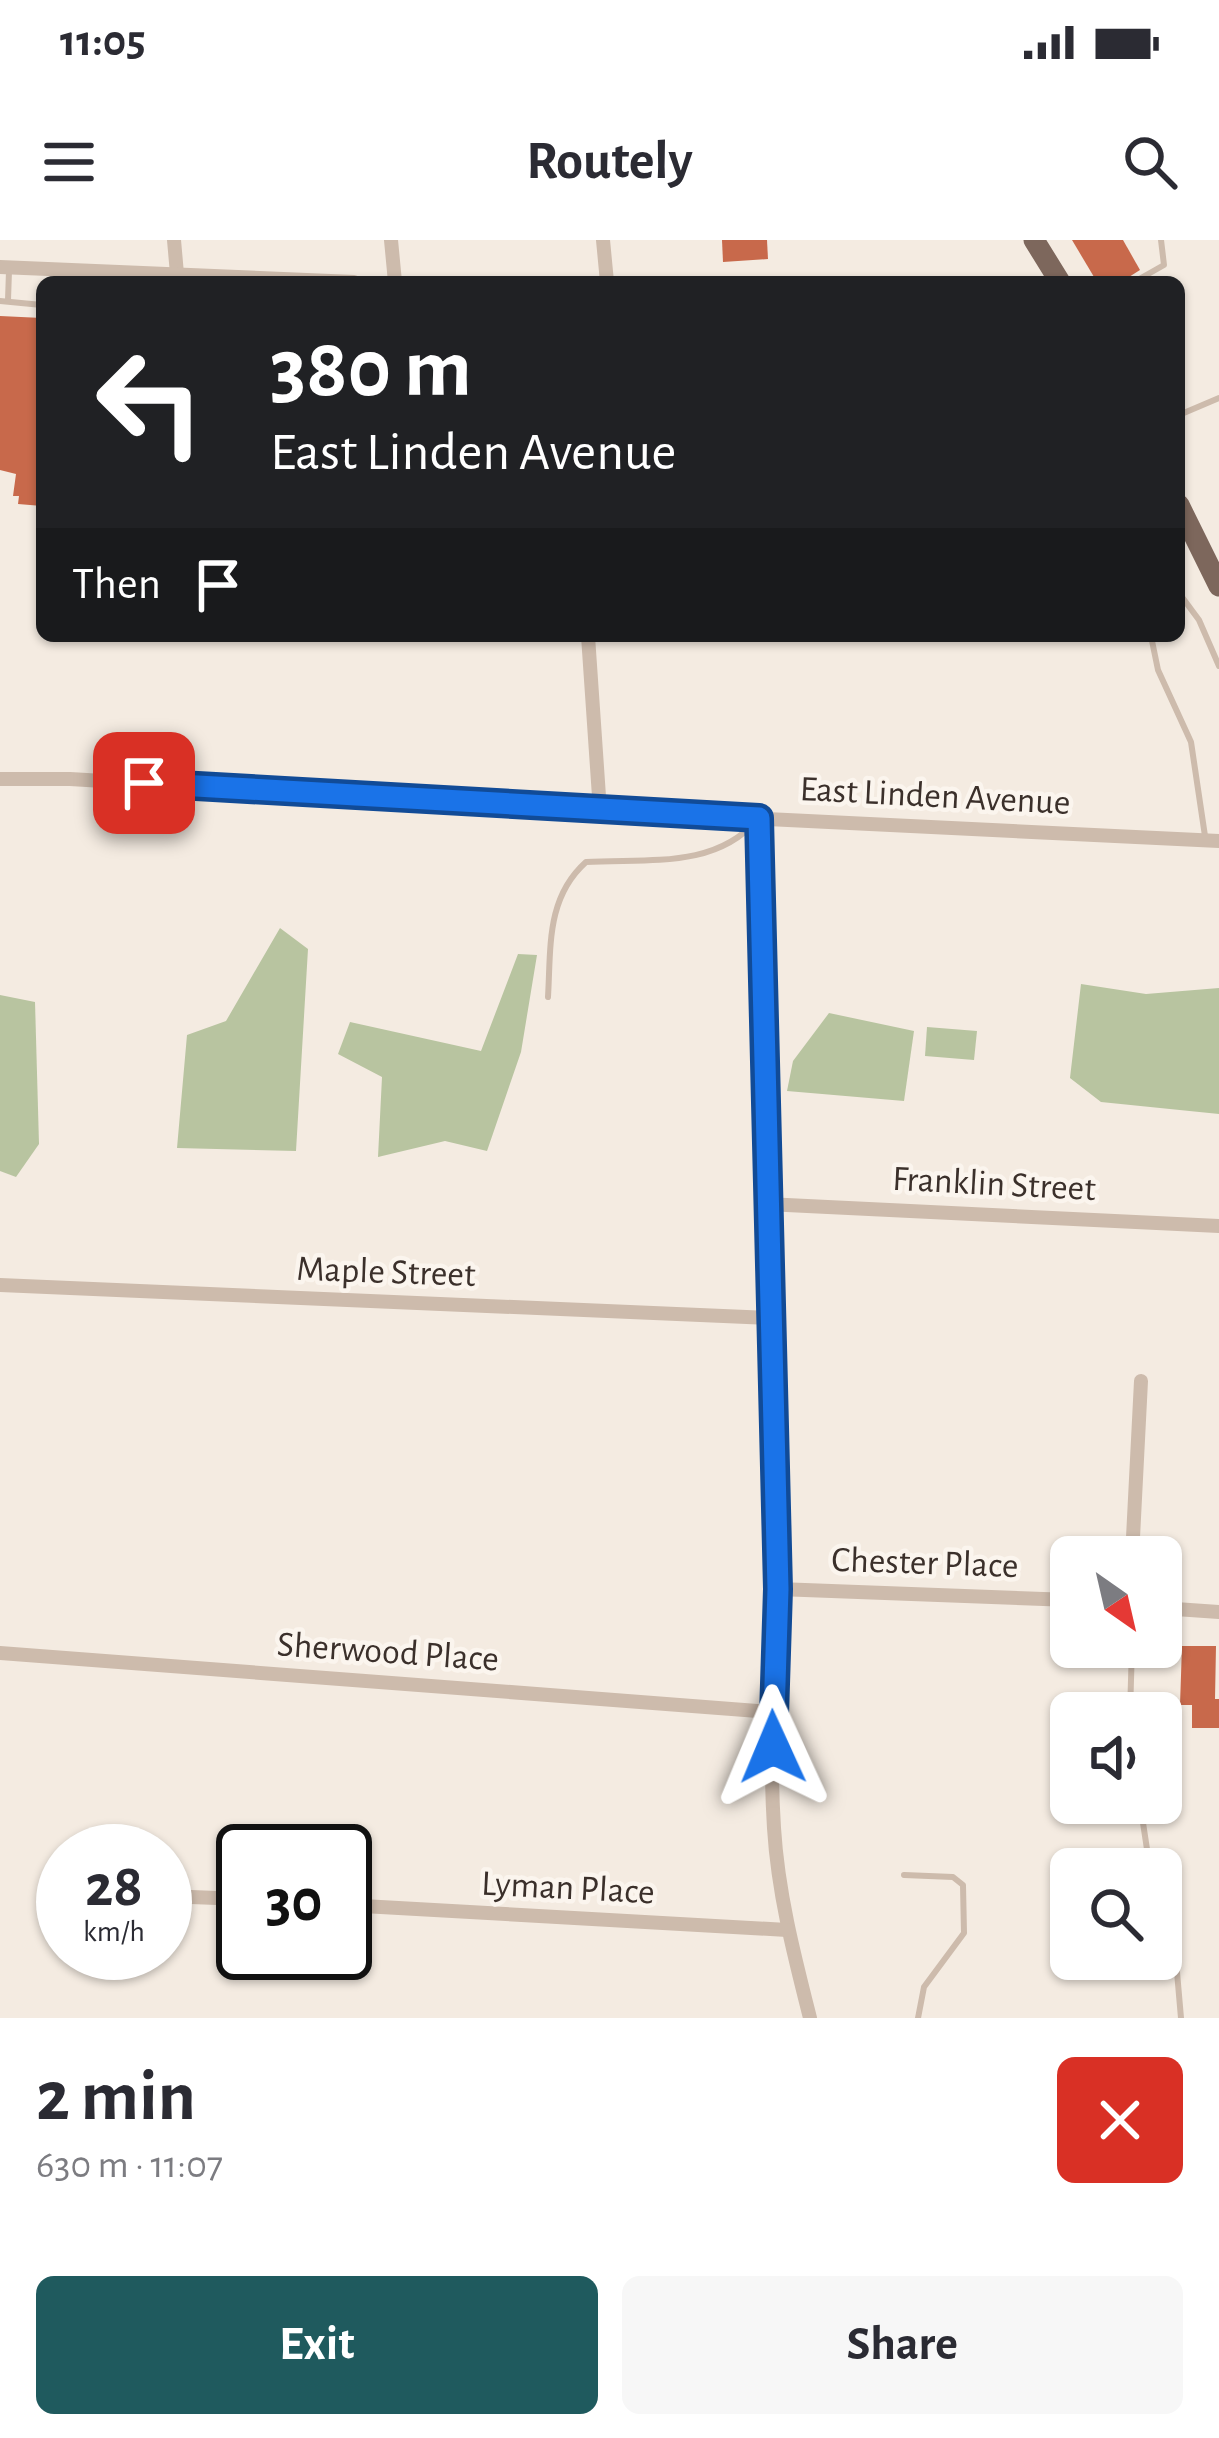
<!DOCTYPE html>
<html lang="en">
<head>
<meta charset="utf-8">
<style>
	:root { --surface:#fff; --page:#f7f7f7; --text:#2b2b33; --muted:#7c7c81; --accent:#1f5a5e }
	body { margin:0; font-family:"Alegreya Sans",sans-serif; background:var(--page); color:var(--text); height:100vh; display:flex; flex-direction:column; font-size:45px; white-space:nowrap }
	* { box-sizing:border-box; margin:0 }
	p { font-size:39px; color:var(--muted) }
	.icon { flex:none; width:66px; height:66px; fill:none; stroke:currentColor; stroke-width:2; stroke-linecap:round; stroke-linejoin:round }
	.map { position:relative; height:1778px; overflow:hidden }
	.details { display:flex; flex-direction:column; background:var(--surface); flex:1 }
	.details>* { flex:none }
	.top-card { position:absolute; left:36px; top:36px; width:1149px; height:366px; border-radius:18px; box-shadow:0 3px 9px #0004; background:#202124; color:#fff; overflow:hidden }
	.needle { width:78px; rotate:146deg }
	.controls { position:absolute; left:1050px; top:1296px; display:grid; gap:24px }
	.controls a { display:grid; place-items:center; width:132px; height:132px; border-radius:18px; background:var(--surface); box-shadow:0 3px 9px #0004; font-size:60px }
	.speed { position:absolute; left:36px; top:1584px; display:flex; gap:24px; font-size:60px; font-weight:700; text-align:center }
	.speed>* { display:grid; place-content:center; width:156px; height:156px; border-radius:50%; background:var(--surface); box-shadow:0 3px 9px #0004; line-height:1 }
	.speed small { font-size:30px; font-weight:400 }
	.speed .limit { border:6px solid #111; border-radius:18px; background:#fff; color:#111 }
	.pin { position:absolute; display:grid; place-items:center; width:102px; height:102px; color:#fff; margin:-51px; border-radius:24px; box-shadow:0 6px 18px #0006 }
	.me { position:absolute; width:132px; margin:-66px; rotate:359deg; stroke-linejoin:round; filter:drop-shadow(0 0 9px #0008) }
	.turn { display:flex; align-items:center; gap:42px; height:252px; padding:0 36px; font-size:54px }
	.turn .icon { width:156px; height:156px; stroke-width:2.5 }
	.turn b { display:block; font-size:84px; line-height:102px }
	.then { display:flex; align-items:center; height:114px; padding:0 36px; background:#0003; gap:24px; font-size:45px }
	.round { display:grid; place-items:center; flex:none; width:126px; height:126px; border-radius:18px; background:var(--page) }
	.summary { display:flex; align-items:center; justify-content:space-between; height:204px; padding:0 36px }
	h1 { font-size:72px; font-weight:700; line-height:90px }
	.button { display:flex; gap:24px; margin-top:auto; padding:24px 36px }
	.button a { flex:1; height:138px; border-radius:18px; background:var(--accent); color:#fff; font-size:48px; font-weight:700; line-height:138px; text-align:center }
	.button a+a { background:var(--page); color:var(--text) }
	.status { display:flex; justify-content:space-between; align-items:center; height:84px; padding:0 60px; background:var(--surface); direction:ltr }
	.status svg { height:33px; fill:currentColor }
	header { display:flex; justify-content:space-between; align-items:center; height:156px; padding:0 36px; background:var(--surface); font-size:54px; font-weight:700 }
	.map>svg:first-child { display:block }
	.green { fill:#b8c4a0 }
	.building { fill:#c8694b }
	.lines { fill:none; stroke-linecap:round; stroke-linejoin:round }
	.lane { stroke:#cdbbac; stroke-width:6 }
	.street { stroke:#cdbbac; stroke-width:14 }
	.primary { stroke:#7d675c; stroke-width:21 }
	.route-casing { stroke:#114b97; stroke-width:30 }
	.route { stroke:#1a73e8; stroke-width:21 }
	.labels { text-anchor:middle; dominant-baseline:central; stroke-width:9; stroke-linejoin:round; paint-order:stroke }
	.street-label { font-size:36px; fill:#3b302b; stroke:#fbf5ee }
</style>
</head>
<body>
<div class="status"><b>11:05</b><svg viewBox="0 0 49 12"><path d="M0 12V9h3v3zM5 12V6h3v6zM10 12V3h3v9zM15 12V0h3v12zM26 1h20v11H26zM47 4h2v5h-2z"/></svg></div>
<header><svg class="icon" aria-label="menu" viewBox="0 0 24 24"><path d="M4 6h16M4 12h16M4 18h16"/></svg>Routely<svg class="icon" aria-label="search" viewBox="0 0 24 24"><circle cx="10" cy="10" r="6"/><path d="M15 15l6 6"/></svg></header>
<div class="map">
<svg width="1219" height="1778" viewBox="0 0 1219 1778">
	<rect width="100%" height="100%" fill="#f4ebe1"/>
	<!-- green -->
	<g class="green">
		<polygon points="280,688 308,709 296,911 177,908 187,795 226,781"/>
		<polygon points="518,714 537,715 521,812 487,911 445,901 378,917 382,837 338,814 350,782 481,811"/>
		<polygon points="1081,744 1146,754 1219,748 1219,874 1101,862 1070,838"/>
		<polygon points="0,755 35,762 39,904 16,937 0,931"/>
		<polygon points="829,773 914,791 904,861 787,851 793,821"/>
		<polygon points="927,787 977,791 974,820 925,816"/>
	</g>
	<!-- building -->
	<g class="building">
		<polygon points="722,0 767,0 768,19 723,22"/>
		<polygon points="1072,0 1123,0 1140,30 1121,42 1097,42"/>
		<polygon points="0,76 42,78 42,266 18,264 19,256 13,256 16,234 0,230"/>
		<polygon points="1182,1406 1216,1406 1215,1459 1219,1459 1219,1488 1192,1488 1192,1465 1180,1465"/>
	</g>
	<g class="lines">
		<!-- lane -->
		<g class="lane">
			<polyline points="1134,42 1164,25 1161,0"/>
			<polyline points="8,60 9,31"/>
			<polyline points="0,61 42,65"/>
			<polyline points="1179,175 1219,158"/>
			<polyline points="1179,353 1199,380 1219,426"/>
			<polyline points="1151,396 1158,430 1191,502 1205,596"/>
			<path d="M548,757C551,707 546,658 586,622C644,618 714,630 757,580"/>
			<polyline points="1130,1473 1132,1407"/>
			<polyline points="1140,1563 1150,1629"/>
			<polyline points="904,1635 953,1637 963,1645 964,1693 924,1747 918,1778"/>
			<polyline points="1161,1664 1167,1683 1162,1690 1175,1709 1181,1778"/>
		</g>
		<!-- street -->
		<g class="street">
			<polyline points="174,0 177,34"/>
			<polyline points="391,0 395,42"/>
			<polyline points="603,0 607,42"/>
			<polyline points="0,27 354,42"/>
			<polyline points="588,396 600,571"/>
			<polyline points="0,539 70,539 600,571 1219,601"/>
			<path d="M759,577L778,1349C773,1429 769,1509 774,1588C778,1653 794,1715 810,1778"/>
			<polyline points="766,964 1219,986"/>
			<polyline points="0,1045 769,1078"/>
			<polyline points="1132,1317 1141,1141"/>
			<polyline points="778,1349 1071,1360"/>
			<polyline points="1161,1368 1219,1372"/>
			<polyline points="0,1413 771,1472"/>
			<polyline points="165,1656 243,1659"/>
			<polyline points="345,1665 787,1690"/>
		</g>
		<!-- primary -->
		<g class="primary">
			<polyline points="1034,0 1060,42"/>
			<polyline points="1179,265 1219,346"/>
		</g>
	</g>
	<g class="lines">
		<defs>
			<polyline id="route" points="144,543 759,578 778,1349 773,1507"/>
		</defs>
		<!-- route casing -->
		<use href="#route" class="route-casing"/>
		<!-- route -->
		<use href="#route" class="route"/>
	</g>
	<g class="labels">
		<!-- street labels -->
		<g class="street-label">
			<text transform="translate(935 556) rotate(3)">East Linden Avenue</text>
			<text transform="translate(994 944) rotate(3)">Franklin Street</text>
			<text transform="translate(386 1032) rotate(2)">Maple Street</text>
			<text transform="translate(925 1323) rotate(2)">Chester Place</text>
			<text transform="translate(388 1412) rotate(4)">Sherwood Place</text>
			<text transform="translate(568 1648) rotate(3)">Lyman Place</text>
		</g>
	</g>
</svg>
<div class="controls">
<a><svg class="needle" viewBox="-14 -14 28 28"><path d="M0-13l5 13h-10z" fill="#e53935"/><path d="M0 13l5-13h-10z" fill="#7c7c81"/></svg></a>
<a><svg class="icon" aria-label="sound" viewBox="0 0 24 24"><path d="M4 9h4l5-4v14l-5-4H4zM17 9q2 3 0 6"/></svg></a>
<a><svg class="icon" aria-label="search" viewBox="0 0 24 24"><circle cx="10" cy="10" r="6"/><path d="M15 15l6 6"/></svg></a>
</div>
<div class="speed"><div>28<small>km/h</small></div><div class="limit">30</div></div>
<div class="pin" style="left:144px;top:543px;background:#d93025"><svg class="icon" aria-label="arrive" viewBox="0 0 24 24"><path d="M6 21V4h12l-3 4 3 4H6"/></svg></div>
<svg class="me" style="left:773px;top:1507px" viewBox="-20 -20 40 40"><path d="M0-17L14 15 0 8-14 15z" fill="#1a73e8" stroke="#fff" stroke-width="4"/></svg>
<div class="top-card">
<div class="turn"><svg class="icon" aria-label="left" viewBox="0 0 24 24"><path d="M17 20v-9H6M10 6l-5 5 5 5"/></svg><div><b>380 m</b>East Linden Avenue</div></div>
<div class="then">Then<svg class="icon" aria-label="arrive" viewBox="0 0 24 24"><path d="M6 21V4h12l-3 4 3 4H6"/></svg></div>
</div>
</div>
<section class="details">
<div class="summary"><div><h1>2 min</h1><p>630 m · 11:07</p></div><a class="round" style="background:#d93025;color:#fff"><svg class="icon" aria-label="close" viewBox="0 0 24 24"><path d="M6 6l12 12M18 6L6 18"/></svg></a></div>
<div class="button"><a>Exit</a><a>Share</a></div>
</section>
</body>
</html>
